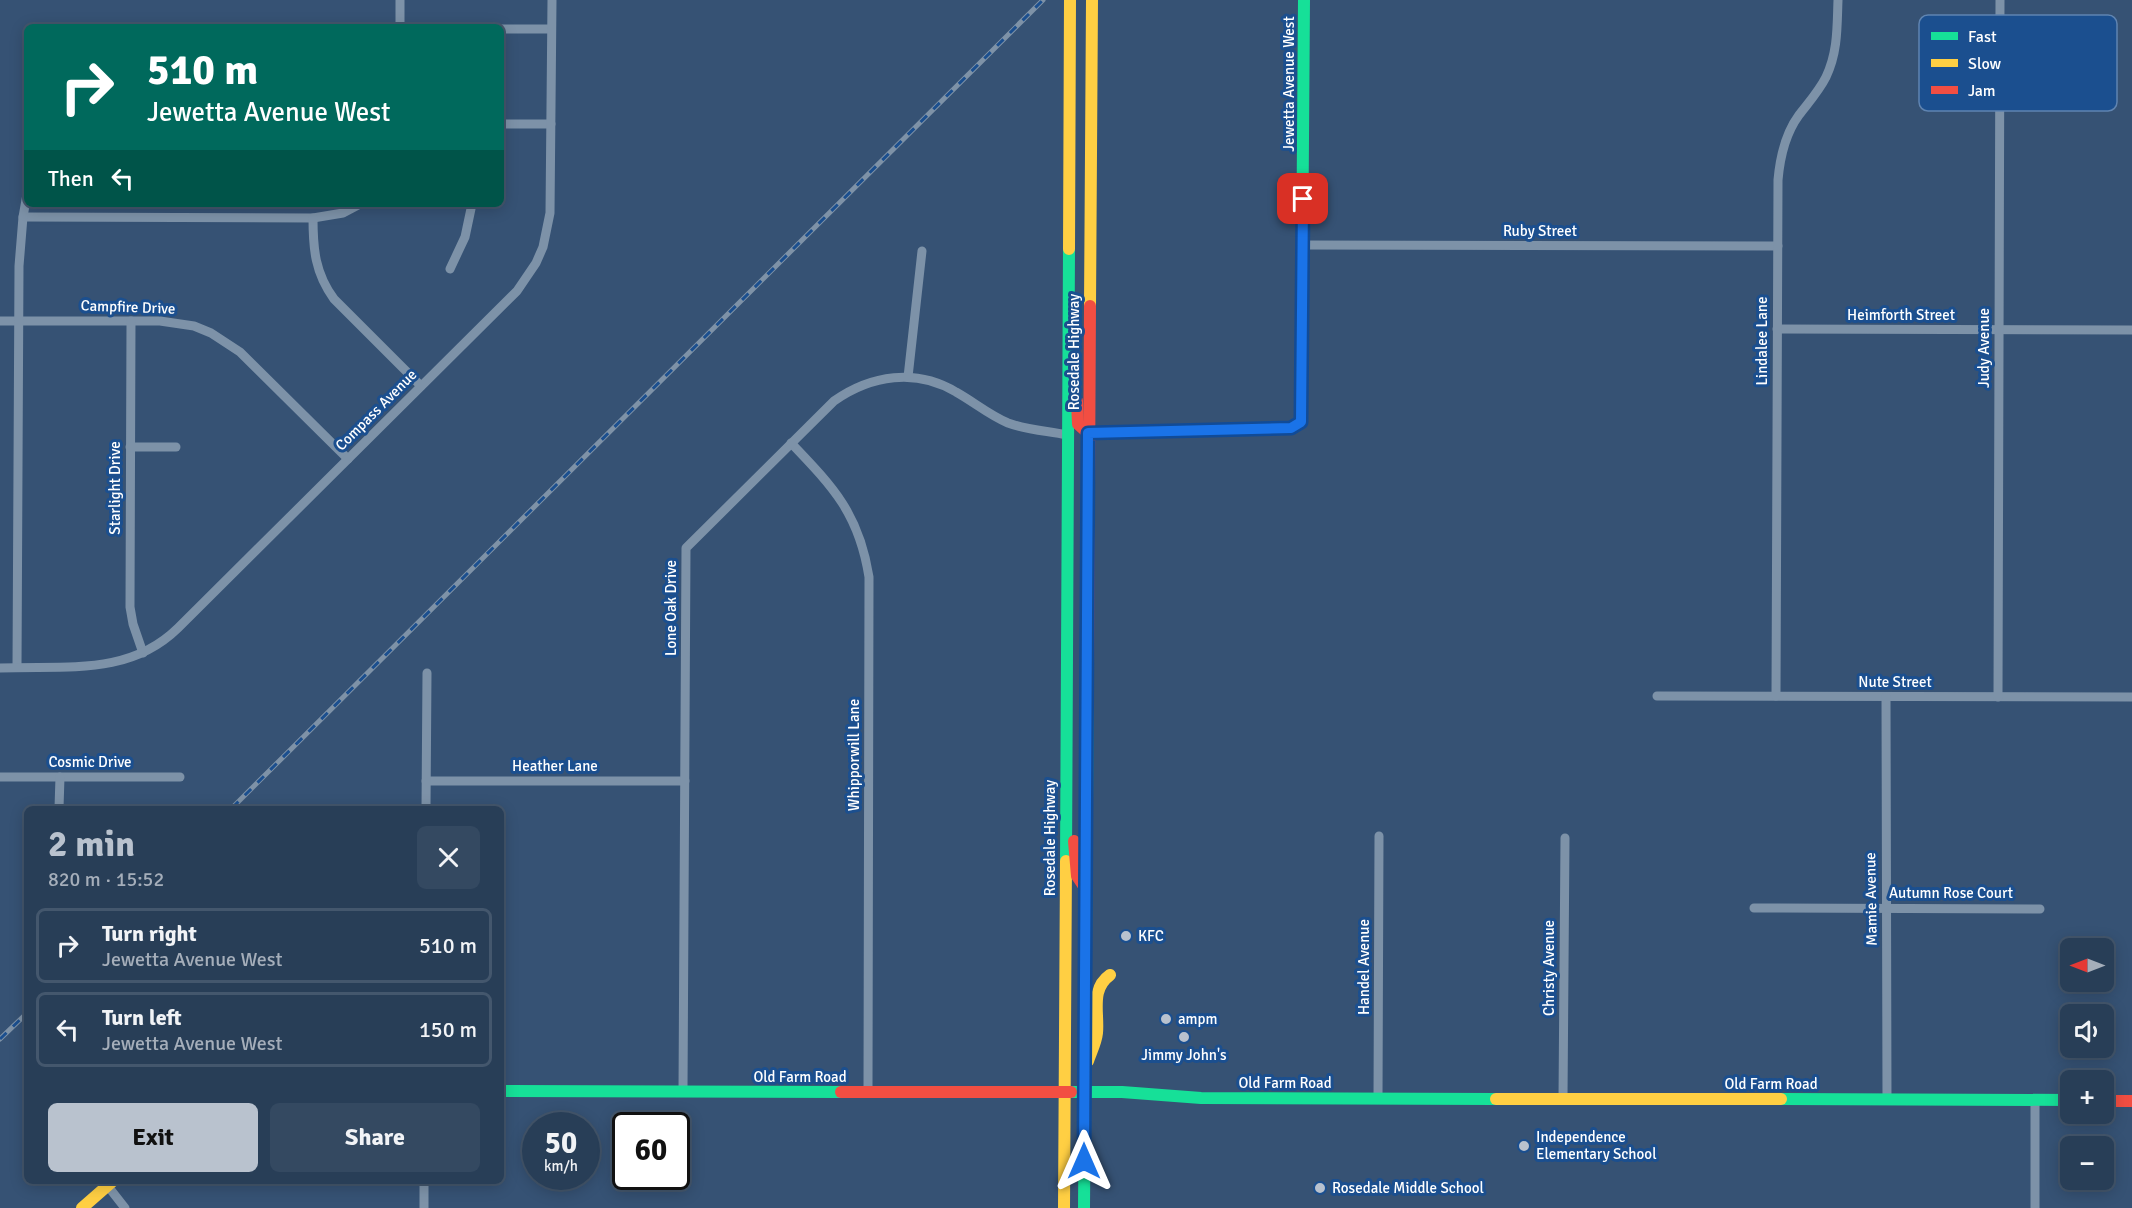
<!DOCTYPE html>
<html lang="en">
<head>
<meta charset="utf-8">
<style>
	:root { --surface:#283e57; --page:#344961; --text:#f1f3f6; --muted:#a5aeba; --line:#44576d; --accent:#b9c2ce }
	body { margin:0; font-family:Signika,sans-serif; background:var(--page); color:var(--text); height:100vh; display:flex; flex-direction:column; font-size:22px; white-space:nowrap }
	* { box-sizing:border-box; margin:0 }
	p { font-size:20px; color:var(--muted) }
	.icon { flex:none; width:33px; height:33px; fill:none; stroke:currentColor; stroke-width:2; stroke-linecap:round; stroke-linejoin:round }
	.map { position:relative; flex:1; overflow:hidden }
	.sheet { position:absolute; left:24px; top:806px; width:480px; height:378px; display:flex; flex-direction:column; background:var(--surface); border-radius:9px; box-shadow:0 3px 15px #0003,0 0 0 2px var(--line) }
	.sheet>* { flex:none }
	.banner { position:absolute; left:24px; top:24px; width:480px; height:183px; border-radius:9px; box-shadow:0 3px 15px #0003,0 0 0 2px var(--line); background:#00695c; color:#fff; overflow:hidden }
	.needle { width:39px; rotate:270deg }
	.tools { position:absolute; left:2060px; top:938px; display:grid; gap:12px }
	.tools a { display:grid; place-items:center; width:54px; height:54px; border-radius:9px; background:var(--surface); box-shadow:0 3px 15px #0003,0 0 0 2px var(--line); font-size:30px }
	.speed { position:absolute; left:522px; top:1112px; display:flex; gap:12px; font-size:30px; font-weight:700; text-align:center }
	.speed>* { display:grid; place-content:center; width:78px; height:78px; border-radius:50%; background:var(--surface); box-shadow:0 3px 15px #0003,0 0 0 2px var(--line); line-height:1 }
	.speed small { font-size:15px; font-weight:400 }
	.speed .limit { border:3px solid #111; border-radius:9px; background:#fff; color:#111 }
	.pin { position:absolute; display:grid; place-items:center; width:51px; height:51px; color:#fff; margin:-26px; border-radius:12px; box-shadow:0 3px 9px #0006 }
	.me { position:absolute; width:66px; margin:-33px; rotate:0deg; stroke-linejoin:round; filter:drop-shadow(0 0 4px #0008) }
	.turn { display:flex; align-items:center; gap:21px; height:126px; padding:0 24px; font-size:27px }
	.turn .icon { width:78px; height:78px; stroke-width:2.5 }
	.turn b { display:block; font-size:42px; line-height:51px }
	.then { display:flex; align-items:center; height:57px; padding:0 24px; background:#0003; gap:12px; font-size:22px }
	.round { display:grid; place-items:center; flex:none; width:63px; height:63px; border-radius:9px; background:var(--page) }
	.overview { display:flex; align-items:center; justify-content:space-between; height:102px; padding:0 24px }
	h1 { font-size:36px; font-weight:800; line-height:45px; color:var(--accent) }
	.cta { display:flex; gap:12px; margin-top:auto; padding:12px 24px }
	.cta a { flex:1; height:69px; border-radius:9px; background:var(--accent); color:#111; font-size:24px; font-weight:800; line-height:69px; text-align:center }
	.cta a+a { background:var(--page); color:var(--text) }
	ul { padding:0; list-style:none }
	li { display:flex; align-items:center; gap:18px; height:75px; margin:0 12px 9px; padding:0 12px; border:3px solid var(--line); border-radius:9px }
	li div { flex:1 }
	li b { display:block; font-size:22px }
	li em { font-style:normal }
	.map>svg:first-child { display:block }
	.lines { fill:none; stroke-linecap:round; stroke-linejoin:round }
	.street { stroke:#7d92a8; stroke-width:9 }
	.fast { stroke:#16e098; stroke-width:12 }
	.slow { stroke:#ffcf43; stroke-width:12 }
	.jam { stroke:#f24e42; stroke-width:12 }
	.rail-casing { stroke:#7e92a7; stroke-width:5 }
	.rail { stroke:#1b4f8f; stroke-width:3; stroke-dasharray:9; stroke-linecap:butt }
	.route-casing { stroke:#114b97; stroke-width:15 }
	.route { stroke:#1a73e8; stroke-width:10 }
	.poi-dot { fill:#b9c2ce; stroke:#1b4f8f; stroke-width:2 }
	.labels { text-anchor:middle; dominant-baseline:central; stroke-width:6; stroke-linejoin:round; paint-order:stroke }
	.street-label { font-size:15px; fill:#fff; stroke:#1b4f8f }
	.poi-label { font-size:15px; fill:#fff; stroke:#1b4f8f; text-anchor:start }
	.key { fill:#1b4f8f; stroke:#5f84b1; stroke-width:1.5 }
	.key-label { font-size:16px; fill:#fff }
</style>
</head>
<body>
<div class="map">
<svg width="2132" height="1208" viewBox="0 0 2132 1208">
	<rect width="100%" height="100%" fill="#365274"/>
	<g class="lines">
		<!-- street -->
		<g class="street">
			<polyline points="400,27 400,0"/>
			<polyline points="501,29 551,29"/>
			<polyline points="501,124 551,124"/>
			<polyline points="23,217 313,218 343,213 360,204"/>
			<path d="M313,218C313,249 315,273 334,299L421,386"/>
			<polyline points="1303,245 1778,246"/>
			<polyline points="450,269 465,237 472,204"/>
			<polyline points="0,321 160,321 194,326 211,333 240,352 348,459"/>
			<polyline points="131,321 130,607 133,624 143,653"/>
			<polyline points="1777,329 2132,330"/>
			<polyline points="908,377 922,251"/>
			<path d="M791,443C834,488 859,514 869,577L868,1092"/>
			<polyline points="130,447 176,447"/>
			<polyline points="17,667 19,266 23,217 27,194"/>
			<path d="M0,668C64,665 128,677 178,628L517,291L536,263L543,247L550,213L552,0"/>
			<polyline points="1657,696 2132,697"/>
			<path d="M1776,696L1778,180C1780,157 1785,134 1799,115C1809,102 1819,91 1826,77C1838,52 1837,27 1838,0"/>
			<polyline points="1886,697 1887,1100"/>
			<polyline points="1998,697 2000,0"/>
			<polyline points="0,777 180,777"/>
			<polyline points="426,781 685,781"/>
			<polyline points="59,808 60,777"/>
			<polyline points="426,808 427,673"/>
			<polyline points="1754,908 2040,909"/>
			<path d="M683,1091L686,548L834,401C871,375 916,368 956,392C974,402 989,415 1008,423C1027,430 1048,431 1067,435"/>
			<polyline points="1378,1098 1379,836"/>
			<polyline points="1563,1099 1565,838"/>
			<polyline points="107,1185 125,1208"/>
			<polyline points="424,1208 424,1180"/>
			<polyline points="2035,1208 2035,1100"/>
		</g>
		<!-- fast -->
		<g class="fast">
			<polyline points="1301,417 1304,0"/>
			<polyline points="1066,861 1069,249"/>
			<polyline points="501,1091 841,1092"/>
			<polyline points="1071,1092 1122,1092 1201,1098 1496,1099"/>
			<polyline points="1781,1099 2070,1100"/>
			<polyline points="1084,1208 1088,665"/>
		</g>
		<!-- slow -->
		<g class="slow">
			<polyline points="1069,249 1070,0"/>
			<polyline points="1090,306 1092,0"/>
			<path d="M1088,1061C1091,1052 1096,1043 1097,1033C1099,1013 1090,989 1110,975"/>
			<polyline points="1496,1099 1781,1099"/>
			<polyline points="82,1208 114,1180"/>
			<polyline points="1064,1208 1066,861"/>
		</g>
		<!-- jam -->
		<g class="jam">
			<polyline points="1077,401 1078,424 1088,433"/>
			<polyline points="1088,433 1291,428 1301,422 1301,417"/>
			<polyline points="1088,665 1090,306"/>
			<polyline points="1074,841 1077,876 1085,888"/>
			<polyline points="841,1092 1071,1092"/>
			<polyline points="2103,1101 2132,1101"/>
		</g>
		<defs>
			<g id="rail">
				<polyline points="232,808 1043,0"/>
				<polyline points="0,1039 27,1013"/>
			</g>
		</defs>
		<!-- rail casing -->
		<use href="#rail" class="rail-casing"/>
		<!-- rail -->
		<use href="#rail" class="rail"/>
	</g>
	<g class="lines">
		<defs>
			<polyline id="route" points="1084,1161 1088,433 1291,428 1301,422 1303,199"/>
		</defs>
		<!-- route casing -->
		<use href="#route" class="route-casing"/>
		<!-- route -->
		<use href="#route" class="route"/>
	</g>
	<!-- markers -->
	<g class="poi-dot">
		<circle cx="1126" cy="936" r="6"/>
		<circle cx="1166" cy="1019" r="6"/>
		<circle cx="1184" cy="1037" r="6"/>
		<circle cx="1524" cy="1146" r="6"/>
		<circle cx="1320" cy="1188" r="6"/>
	</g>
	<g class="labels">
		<!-- street labels -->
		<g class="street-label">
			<text transform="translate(1289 84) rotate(-90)">Jewetta Avenue West</text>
			<text x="1540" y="231">Ruby Street</text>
			<text transform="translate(128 307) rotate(2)">Campfire Drive</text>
			<text x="1901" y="315">Heimforth Street</text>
			<text transform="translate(1762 341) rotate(-90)">Lindalee Lane</text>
			<text transform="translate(1984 348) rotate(-90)">Judy Avenue</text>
			<text transform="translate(1074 352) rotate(-90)">Rosedale Highway</text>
			<text transform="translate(376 410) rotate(-45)">Compass Avenue</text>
			<text transform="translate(115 488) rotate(-90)">Starlight Drive</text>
			<text transform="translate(671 608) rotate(-90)">Lone Oak Drive</text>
			<text x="1895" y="682">Nute Street</text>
			<text transform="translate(854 755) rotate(-90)">Whipporwill Lane</text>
			<text x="90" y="762">Cosmic Drive</text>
			<text x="555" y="766">Heather Lane</text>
			<text transform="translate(1050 838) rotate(-90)">Rosedale Highway</text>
			<text x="1951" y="893">Autumn Rose Court</text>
			<text transform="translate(1871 899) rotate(-91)">Mamie Avenue</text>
			<text transform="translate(1364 967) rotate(-90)">Handel Avenue</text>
			<text transform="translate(1549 968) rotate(-90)">Christy Avenue</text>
			<text x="800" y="1077">Old Farm Road</text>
			<text x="1285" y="1083">Old Farm Road</text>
			<text x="1771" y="1084">Old Farm Road</text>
		</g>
		<!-- poi labels -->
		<g class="poi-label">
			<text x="1138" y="936">KFC</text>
			<text x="1178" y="1019">ampm</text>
			<text x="1184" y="1055" text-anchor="middle">Jimmy John's</text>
			<text x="1536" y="1137">Independence<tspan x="1536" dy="17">Elementary School</tspan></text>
			<text x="1332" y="1188">Rosedale Middle School</text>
		</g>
	</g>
	<!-- legend -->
	<rect x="1919" y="15" width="198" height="96" rx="9" class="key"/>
	<rect x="1931" y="32" width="27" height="8" fill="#16e098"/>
	<rect x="1931" y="59" width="27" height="8" fill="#ffcf43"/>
	<rect x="1931" y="86" width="27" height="8" fill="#f24e42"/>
	<g class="key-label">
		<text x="1968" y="42">Fast</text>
		<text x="1968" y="69">Slow</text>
		<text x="1968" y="96">Jam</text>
	</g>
</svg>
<div class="tools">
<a><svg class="needle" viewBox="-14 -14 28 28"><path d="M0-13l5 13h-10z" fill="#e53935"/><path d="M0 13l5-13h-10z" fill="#a5aeba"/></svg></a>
<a><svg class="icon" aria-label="sound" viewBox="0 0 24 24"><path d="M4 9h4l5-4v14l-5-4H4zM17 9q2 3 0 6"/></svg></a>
<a>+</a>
<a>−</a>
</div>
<div class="speed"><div>50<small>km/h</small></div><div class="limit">60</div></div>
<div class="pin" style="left:1303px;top:199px;background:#d93025"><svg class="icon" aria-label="arrive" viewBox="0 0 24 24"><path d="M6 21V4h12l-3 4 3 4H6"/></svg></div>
<svg class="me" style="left:1084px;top:1161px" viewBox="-20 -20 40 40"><path d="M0-17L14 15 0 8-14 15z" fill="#1a73e8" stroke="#fff" stroke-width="4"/></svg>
<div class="banner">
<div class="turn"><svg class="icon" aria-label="right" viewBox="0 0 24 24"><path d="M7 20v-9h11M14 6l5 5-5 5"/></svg><div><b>510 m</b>Jewetta Avenue West</div></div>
<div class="then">Then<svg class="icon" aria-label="left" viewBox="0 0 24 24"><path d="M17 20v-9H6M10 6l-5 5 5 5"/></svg></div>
</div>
<section class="sheet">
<div class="overview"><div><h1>2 min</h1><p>820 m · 15:52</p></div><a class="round"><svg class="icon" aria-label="close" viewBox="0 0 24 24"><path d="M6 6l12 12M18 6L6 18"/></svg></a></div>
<ul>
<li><svg class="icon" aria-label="right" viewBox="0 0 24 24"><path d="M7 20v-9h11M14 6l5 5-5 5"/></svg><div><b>Turn right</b><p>Jewetta Avenue West</p></div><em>510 m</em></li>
<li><svg class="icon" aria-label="left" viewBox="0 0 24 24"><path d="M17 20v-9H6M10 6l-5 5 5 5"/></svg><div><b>Turn left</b><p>Jewetta Avenue West</p></div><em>150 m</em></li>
</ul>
<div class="cta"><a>Exit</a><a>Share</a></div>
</section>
</div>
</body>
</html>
